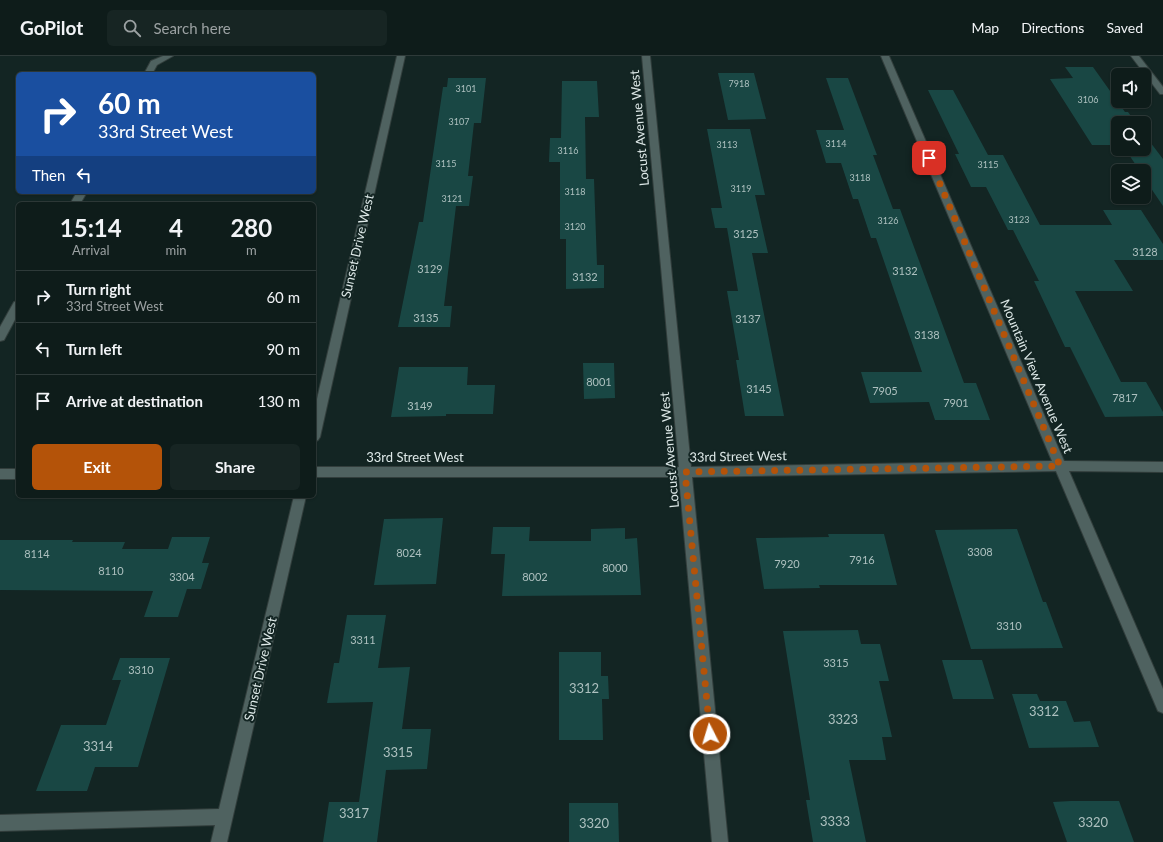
<!DOCTYPE html>
<html lang="en">
<head>
<meta charset="utf-8">
<style>
	:root { --surface:#0e1c1a; --page:#172523; --text:#f1f3f6; --muted:#9ba1a2; --line:#2e3a39; --accent:#b45309 }
	body { margin:0; font-family:Lato,sans-serif; background:var(--page); color:var(--text); height:100vh; display:flex; flex-direction:column; font-size:15px; white-space:nowrap }
	* { box-sizing:border-box; margin:0 }
	p { font-size:13px; color:var(--muted) }
	.icon { flex:none; width:22px; height:22px; fill:none; stroke:currentColor; stroke-width:2; stroke-linecap:round; stroke-linejoin:round }
	.map { position:relative; flex:1; overflow:hidden }
	.details { position:absolute; left:16px; top:146px; width:300px; height:296px; display:flex; flex-direction:column; background:var(--surface); border-radius:6px; box-shadow:0 1px 3px #0004,0 0 0 1px var(--line) }
	.details>* { flex:none }
	.banner { position:absolute; left:16px; top:16px; width:300px; height:122px; border-radius:6px; box-shadow:0 1px 3px #0004,0 0 0 1px var(--line); background:#1a4fa0; color:#fff; overflow:hidden }
	.controls { position:absolute; left:1111px; top:12px; display:grid; gap:8px }
	.controls a { display:grid; place-items:center; width:40px; height:40px; border-radius:6px; background:var(--surface); box-shadow:0 1px 3px #0004,0 0 0 1px var(--line); font-size:20px }
	.pin { position:absolute; display:grid; place-items:center; width:34px; height:34px; color:#fff; margin:-17px; border-radius:8px; box-shadow:0 2px 6px #0006 }
	.me { position:absolute; width:44px; margin:-22px; rotate:355deg; stroke-linejoin:round; filter:drop-shadow(0 0 3px #0008) }
	.turn { display:flex; align-items:center; gap:14px; height:84px; padding:0 16px; font-size:18px }
	.turn .icon { width:52px; height:52px; stroke-width:2.5 }
	.turn b { display:block; font-size:28px; line-height:34px }
	.then { display:flex; align-items:center; height:38px; padding:0 16px; background:#0003; gap:8px; font-size:15px }
	.eta { display:flex; justify-content:space-evenly; align-items:center; height:68px; text-align:center }
	.eta b { font-size:24px; font-weight:700; line-height:28px }
	.button { display:flex; gap:8px; margin-top:auto; padding:8px 16px }
	.button a { flex:1; height:46px; border-radius:6px; background:var(--accent); color:#fff; font-size:16px; font-weight:700; line-height:46px; text-align:center }
	.button a+a { background:var(--page); color:var(--text) }
	ul { padding:0; list-style:none }
	li { display:flex; align-items:center; gap:12px; height:52px; padding:0 16px; border-top:1px solid var(--line) }
	li div { flex:1 }
	li b { display:block; font-size:15px }
	li em { font-style:normal }
	header { display:flex; align-items:center; gap:24px; box-sizing:border-box; height:56px; padding:0 20px; background:var(--surface); border-bottom:1px solid var(--line) }
	header strong { font-size:19px }
	nav { display:flex; gap:22px; margin-inline-start:auto; font-size:14px }
	.search { width:280px; height:36px; background:var(--page); display:flex; align-items:center; gap:10px; box-sizing:border-box; padding:0 14px; border-radius:6px; color:var(--muted); font-size:15px }
	.map>svg:first-child { display:block }
	.building { fill:#194744 }
	.lines { fill:none; stroke-linecap:round; stroke-linejoin:round }
	.minor-casing { stroke:#323e3c; stroke-width:2 }
	.minor { fill:#4f6260; fill-rule:evenodd }
	.route { stroke:#b45309; stroke-width:7; stroke-dasharray:0 12.6 }
	.labels { text-anchor:middle; dominant-baseline:central; stroke-width:4; stroke-linejoin:round; paint-order:stroke }
	.far-number-label { font-size:9px; fill:#adc0bf }
	.number-label { font-size:11px; fill:#adc0bf }
	.street-label { font-size:13px; fill:#dee9e8; stroke:#132523 }
	.near-number-label { font-size:13px; fill:#adc0bf }
</style>
</head>
<body>
<header>
<strong>GoPilot</strong>
<div class="search"><svg class="icon" aria-label="search" viewBox="0 0 24 24"><circle cx="10" cy="10" r="6"/><path d="M15 15l6 6"/></svg>Search here</div>
<nav><a>Map</a><a>Directions</a><a>Saved</a></nav>
</header>
<div class="map">
<svg width="1163" height="786" viewBox="0 0 1163 786">
	<rect width="100%" height="100%" fill="#132523"/>
	<!-- building -->
	<g class="building">
		<polygon points="1065,11 1093,11 1125,56 1128,56 1136,67 1118,67 1118,89 1092,89 1050,23 1073,22"/>
		<polygon points="718,17 754,17 766,63 728,64"/>
		<polygon points="448,22 486,22 481,67 474,67 468,120 473,120 469,150 456,150 444,250 452,250 450,271 398,271 419,166 423,166 443,31 447,31"/>
		<polygon points="826,22 848,22 877,99 873,99 893,153 900,153 964,327 976,327 990,364 935,364 929,346 870,347 861,316 922,316 876,182 871,182 858,143 853,143 841,107 826,107 816,74 844,74"/>
		<polygon points="562,25 597,25 599,61 585,61 586,123 594,123 597,209 604,209 604,232 566,233 566,183 560,183 560,106 549,106 550,82 561,82"/>
		<polygon points="928,34 953,34 988,99 1003,99 1040,169 1112,169 1103,154 1141,154 1163,188 1163,204 1114,204 1133,235 1075,235 1121,326 1146,326 1163,356 1163,360 1105,361 1070,291 1065,291 1034,225 1039,225 1013,174 1008,174 986,131 971,131 955,98 959,98"/>
		<polygon points="707,73 750,73 765,139 755,139 768,197 752,197 784,360 745,360 736,304 739,304 727,235 738,235 727,172 715,172 711,152 722,152"/>
		<polygon points="1144,78 1163,103 1163,150 1144,122 1144,115 1140,115 1125,93 1144,93"/>
		<polygon points="583,307 614,307 615,342 584,343"/>
		<polygon points="399,311 468,311 467,329 495,329 493,358 446,358 446,360 391,361"/>
		<polygon points="443,462 436,528 374,529 384,463"/>
		<polygon points="493,471 530,471 529,485 591,485 591,473 625,472 625,483 637,482 641,539 502,540 505,498 491,498"/>
		<polygon points="1017,473 1043,546 1046,546 1063,592 971,593 935,474"/>
		<polygon points="828,478 884,478 897,529 819,529 820,532 764,533 756,482 829,481"/>
		<polygon points="172,481 210,481 202,507 209,507 201,533 187,533 178,561 144,561 153,535 0,534 0,484 73,484 72,486 125,486 122,493 168,493"/>
		<polygon points="347,559 386,559 378,612 410,611 402,673 431,673 427,713 386,714 377,786 323,786 329,746 359,746 373,646 327,647 334,607 339,607"/>
		<polygon points="858,574 861,588 880,588 889,625 879,625 892,681 882,681 886,704 849,704 866,786 813,786 806,744 810,744 783,575"/>
		<polygon points="559,596 601,596 601,620 608,620 609,643 602,643 603,684 559,684"/>
		<polygon points="120,602 170,602 138,711 95,711 87,735 36,735 61,669 106,669 121,624 112,624"/>
		<polygon points="942,604 982,604 994,643 953,643"/>
		<polygon points="1012,638 1037,638 1040,645 1066,645 1074,666 1090,665 1099,691 1029,692"/>
		<polygon points="1071,745 1119,745 1134,786 1067,786 1053,746"/>
		<polygon points="569,747 618,747 619,786 569,786"/>
	</g>
	<g class="lines">
		<defs>
			<g id="minor">
				<polygon points="163,0 173,0 157,9 152,18 144,18 151,5"/>
				<polygon points="397,0 405,0 320,381 318,384 314,386 314,356"/>
				<polygon points="642,0 650,0 691,411 1052,405 881,0 889,0 1064,405 1163,406 1163,416 1069,415 1163,633 1163,657 1158,655 1056,415 692,421 728,786 712,786 679,421 314,421 314,411 679,411"/>
				<polygon points="1131,0 1139,0 1163,31 1163,38 1160,38"/>
				<polygon points="77,136 87,136 80,148 70,148"/>
				<polygon points="18,245 18,258 4,284 0,285 0,271 14,246"/>
				<rect x="0" y="413" width="18" height="10"/>
				<polygon points="294,440 306,440 227,786 211,786 215,769 0,775 0,759 219,753"/>
			</g>
		</defs>
		<!-- minor casing -->
		<use href="#minor" class="minor-casing"/>
		<!-- minor -->
		<use href="#minor" class="minor"/>
	</g>
	<g class="lines">
		<!-- route -->
		<polyline class="route" points="710,678 685,416 1060,410 929,102"/>
	</g>
	<g class="labels">
		<!-- far-number labels -->
		<g class="far-number-label">
			<text x="739" y="27">7918</text>
			<text x="466" y="32">3101</text>
			<text x="1088" y="43">3106</text>
			<text x="459" y="65">3107</text>
			<text x="836" y="87">3114</text>
			<text x="727" y="88">3113</text>
			<text x="568" y="94">3116</text>
			<text x="446" y="107">3115</text>
			<text x="988" y="108">3115</text>
			<text x="860" y="121">3118</text>
			<text x="741" y="132">3119</text>
			<text x="575" y="135">3118</text>
			<text x="452" y="142">3121</text>
			<text x="1019" y="163">3123</text>
			<text x="888" y="164">3126</text>
			<text x="575" y="170">3120</text>
		</g>
		<!-- number labels -->
		<g class="number-label">
			<text x="746" y="177">3125</text>
			<text x="1145" y="195">3128</text>
			<text x="430" y="212">3129</text>
			<text x="905" y="214">3132</text>
			<text x="585" y="220">3132</text>
			<text x="426" y="261">3135</text>
			<text x="748" y="262">3137</text>
			<text x="927" y="278">3138</text>
			<text x="599" y="325">8001</text>
			<text x="759" y="332">3145</text>
			<text x="885" y="334">7905</text>
			<text x="1125" y="341">7817</text>
			<text x="956" y="346">7901</text>
			<text x="420" y="349">3149</text>
			<text x="980" y="495">3308</text>
			<text x="409" y="496">8024</text>
			<text x="37" y="497">8114</text>
			<text x="862" y="503">7916</text>
			<text x="787" y="507">7920</text>
			<text x="615" y="511">8000</text>
			<text x="111" y="514">8110</text>
			<text x="182" y="520">3304</text>
			<text x="535" y="520">8002</text>
			<text x="1009" y="569">3310</text>
			<text x="363" y="583">3311</text>
			<text x="836" y="606">3315</text>
			<text x="141" y="613">3310</text>
		</g>
		<!-- street labels -->
		<g class="street-label">
			<text transform="translate(639 72) rotate(-95)">Locust Avenue West</text>
			<text transform="translate(357 190) rotate(-77)">Sunset Drive West</text>
			<text transform="translate(1037 320) rotate(67)">Mountain View Avenue West</text>
			<text transform="translate(669 394) rotate(-95)">Locust Avenue West</text>
			<text transform="translate(738 400) rotate(-1)">33rd Street West</text>
			<text x="415" y="401">33rd Street West</text>
			<text transform="translate(260 613) rotate(-77)">Sunset Drive West</text>
		</g>
		<!-- near-number labels -->
		<g class="near-number-label">
			<text x="584" y="632">3312</text>
			<text x="1044" y="655">3312</text>
			<text x="843" y="663">3323</text>
			<text x="98" y="690">3314</text>
			<text x="398" y="696">3315</text>
			<text x="354" y="757">3317</text>
			<text x="835" y="765">3333</text>
			<text x="1093" y="766">3320</text>
			<text x="594" y="767">3320</text>
		</g>
	</g>
</svg>
<div class="controls">
<a><svg class="icon" aria-label="sound" viewBox="0 0 24 24"><path d="M4 9h4l5-4v14l-5-4H4zM17 9q2 3 0 6"/></svg></a>
<a><svg class="icon" aria-label="search" viewBox="0 0 24 24"><circle cx="10" cy="10" r="6"/><path d="M15 15l6 6"/></svg></a>
<a><svg class="icon" aria-label="layers" viewBox="0 0 24 24"><path d="M12 4l9 5-9 5-9-5zM3 14l9 5 9-5"/></svg></a>
</div>
<div class="pin" style="left:929px;top:102px;background:#d93025"><svg class="icon" aria-label="arrive" viewBox="0 0 24 24"><path d="M6 21V4h12l-3 4 3 4H6"/></svg></div>
<svg class="me" style="left:710px;top:678px" viewBox="-20 -20 40 40"><circle r="17" fill="#b45309" stroke="#fff" stroke-width="3"/><path d="M0-11L8 9 0 5-8 9z" fill="#fff"/></svg>
<div class="banner">
<div class="turn"><svg class="icon" aria-label="right" viewBox="0 0 24 24"><path d="M7 20v-9h11M14 6l5 5-5 5"/></svg><div><b>60 m</b>33rd Street West</div></div>
<div class="then">Then<svg class="icon" aria-label="left" viewBox="0 0 24 24"><path d="M17 20v-9H6M10 6l-5 5 5 5"/></svg></div>
</div>
<section class="details">
<div class="eta">
<div><b>15:14</b><p>Arrival</p></div>
<div><b>4</b><p>min</p></div>
<div><b>280</b><p>m</p></div>
</div>
<ul>
<li><svg class="icon" aria-label="right" viewBox="0 0 24 24"><path d="M7 20v-9h11M14 6l5 5-5 5"/></svg><div><b>Turn right</b><p>33rd Street West</p></div><em>60 m</em></li>
<li><svg class="icon" aria-label="left" viewBox="0 0 24 24"><path d="M17 20v-9H6M10 6l-5 5 5 5"/></svg><div><b>Turn left</b></div><em>90 m</em></li>
<li><svg class="icon" aria-label="arrive" viewBox="0 0 24 24"><path d="M6 21V4h12l-3 4 3 4H6"/></svg><div><b>Arrive at destination</b></div><em>130 m</em></li>
</ul>
<div class="button"><a>Exit</a><a>Share</a></div>
</section>
</div>
</body>
</html>
